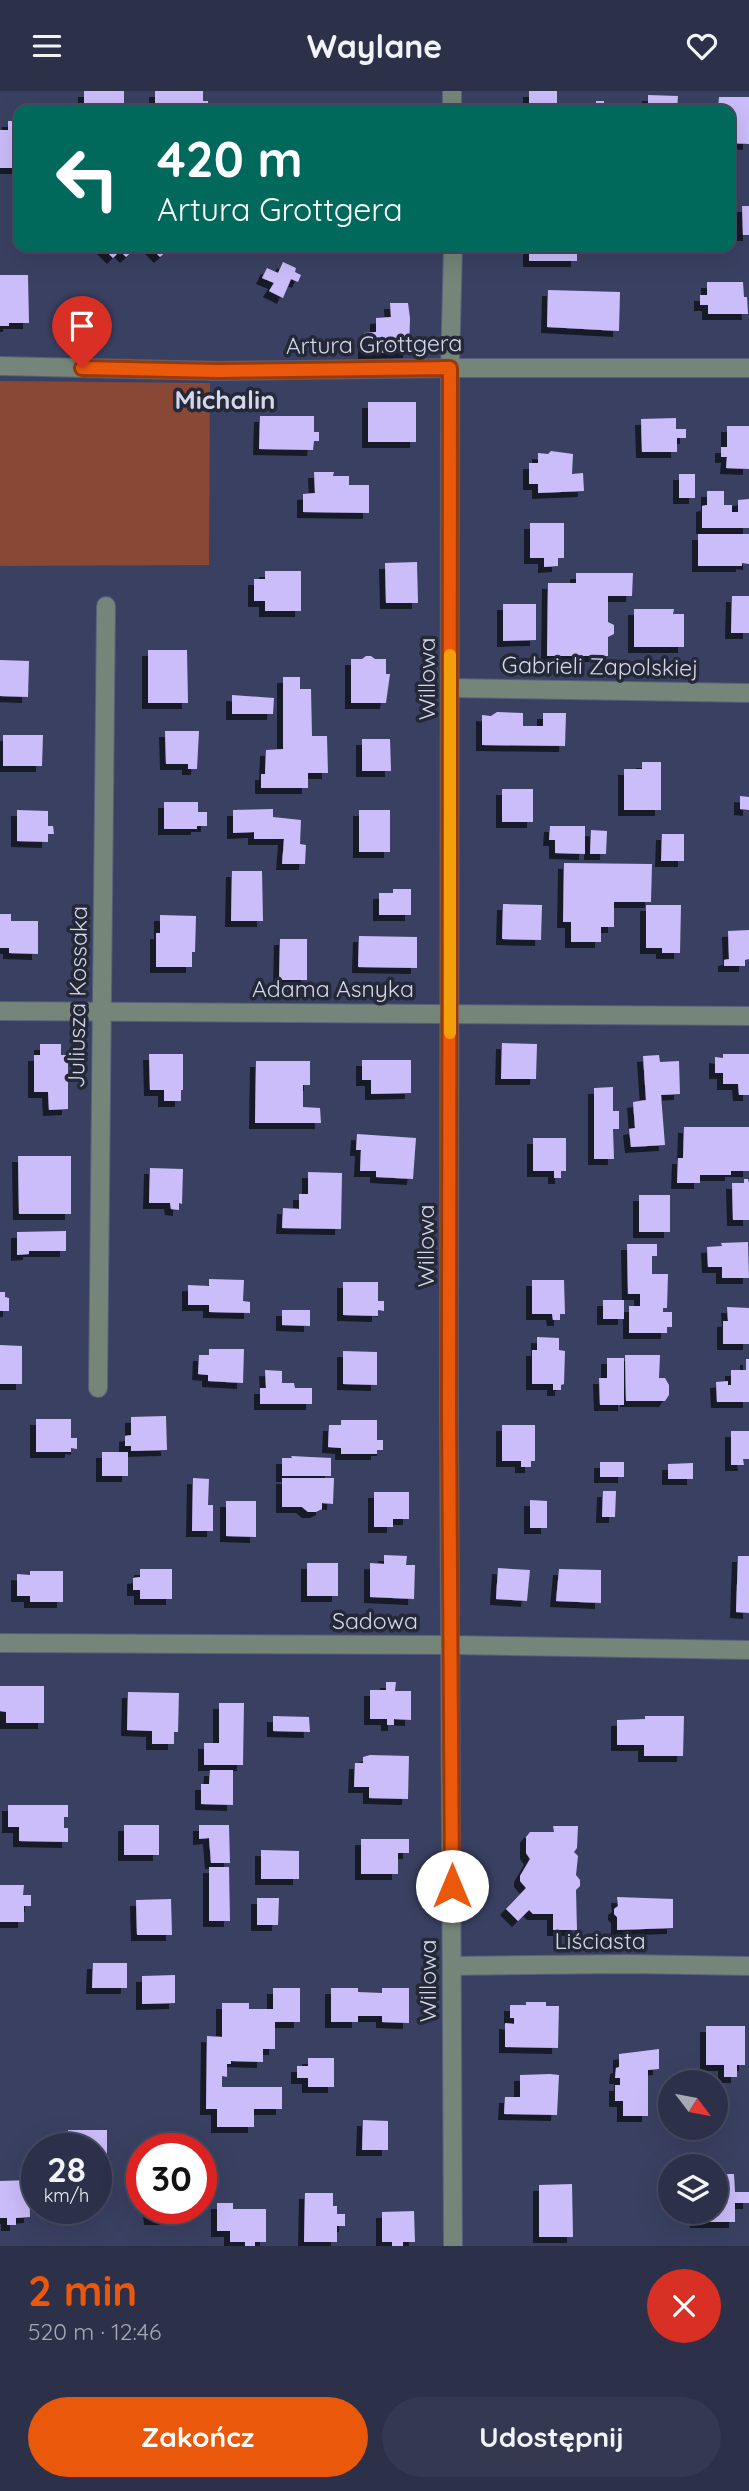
<!DOCTYPE html>
<html lang="pl">
<head>
<meta charset="utf-8">
<style>
	:root { --surface:#2c3049; --page:#343850; --text:#f1f3f6; --muted:#a6a9b4; --line:#484b61; --accent:#ea580c }
	body { margin:0; font-family:Quicksand,sans-serif; background:var(--page); color:var(--text); height:100vh; display:flex; flex-direction:column; font-size:26px; white-space:nowrap }
	* { box-sizing:border-box; margin:0 }
	p { font-size:23px; color:var(--muted) }
	.icon { flex:none; width:38px; height:38px; fill:none; stroke:currentColor; stroke-width:2; stroke-linecap:round; stroke-linejoin:round }
	.map { position:relative; height:2155px; overflow:hidden }
	.panel { display:flex; flex-direction:column; background:var(--surface); flex:1 }
	.panel>* { flex:none }
	.hud { position:absolute; left:14px; top:14px; width:721px; height:147px; border-radius:14px; box-shadow:0 7px 28px #0002,0 0 0 2px var(--line); background:#00695c; color:#fff; overflow:hidden }
	.needle { width:46px; rotate:122deg }
	.tools { position:absolute; left:658px; top:1979px; display:grid; gap:14px }
	.tools a { display:grid; place-items:center; width:70px; height:70px; border-radius:50%; background:var(--surface); box-shadow:0 7px 28px #0002,0 0 0 2px var(--line); font-size:35px }
	.speed { position:absolute; left:21px; top:2042px; display:flex; gap:14px; font-size:35px; font-weight:700; text-align:center }
	.speed>* { display:grid; place-content:center; width:91px; height:91px; border-radius:50%; background:var(--surface); box-shadow:0 7px 28px #0002,0 0 0 2px var(--line); line-height:1 }
	.speed small { font-size:18px; font-weight:400 }
	.speed .limit { border:10px solid #d22; background:#fff; color:#111 }
	.pin { position:absolute; display:grid; place-items:center; width:60px; height:60px; color:#fff; margin:-72px -30px; border-radius:50% 50% 50% 0; rotate:-45deg; box-shadow:0 0 7px #0007 }
	.pin .icon { rotate:45deg }
	.me { position:absolute; width:77px; margin:-38px; rotate:0deg; stroke-linejoin:round; filter:drop-shadow(0 0 5px #0008) }
	.turn { display:flex; align-items:center; gap:24px; height:147px; padding:0 28px; font-size:32px }
	.turn .icon { width:91px; height:91px; stroke-width:2.5 }
	.turn b { display:block; font-size:49px; line-height:60px }
	.round { display:grid; place-items:center; flex:none; width:74px; height:74px; border-radius:37px; background:var(--page) }
	.overview { display:flex; align-items:center; justify-content:space-between; height:119px; padding:0 28px }
	h1 { font-size:42px; font-weight:700; line-height:52px; color:var(--accent) }
	.button { display:flex; gap:14px; margin-top:auto; padding:14px 28px }
	.button a { flex:1; height:80px; border-radius:42px; background:var(--accent); color:#fff; font-size:28px; font-weight:700; line-height:80px; text-align:center }
	.button a+a { background:var(--page); color:var(--text) }
	header { display:flex; justify-content:space-between; align-items:center; height:91px; padding:0 28px; background:var(--surface); font-size:32px; font-weight:700 }
	.map>svg:first-child { display:block }
	.green { fill:#894736 }
	.building { fill:#cbbdf9; filter:url(#shadow) }
	.lines { fill:none; stroke-linecap:round; stroke-linejoin:round }
	.minor-casing { stroke:#585e7d; stroke-width:20 }
	.minor { stroke:#758579; stroke-width:18 }
	.route-casing { stroke:#983908; stroke-width:18 }
	.route { stroke:#ea580c; stroke-width:12 }
	.slow { stroke:#f59e0b; stroke-width:12 }
	.labels { text-anchor:middle; dominant-baseline:central; stroke-width:7; stroke-linejoin:round; paint-order:stroke }
	.street-label { font-size:23px; fill:#d2d7eb; stroke:#252837 }
	.quarter-label { font-size:26px; font-weight:bold; fill:#d2d7eb; stroke:#252837 }
</style>
</head>
<body>
<header><svg class="icon" aria-label="menu" viewBox="0 0 24 24"><path d="M4 6h16M4 12h16M4 18h16"/></svg>Waylane<svg class="icon" aria-label="heart" viewBox="0 0 24 24"><path d="M12 20l-8-8c-3-5 5-10 8-4 3-6 11-1 8 4z"/></svg></header>
<div class="map">
<svg width="749" height="2155" viewBox="0 0 749 2155">
	<defs>
		<filter id="shadow"><feDropShadow dx="-6" dy="6" stdDeviation="0" flood-color="#0009"/></filter>
	</defs>
	<rect width="100%" height="100%" fill="#3a4061"/>
	<!-- green -->
	<polygon class="green" points="0,290 210,292 209,474 0,475"/>
	<!-- building -->
	<g class="building">
		<rect x="84" y="0" width="40" height="19"/>
		<polygon points="155,0 203,0 203,10 208,10 208,19 155,19"/>
		<rect x="529" y="0" width="28" height="19"/>
		<polygon points="648,4 678,5 677,19 648,19"/>
		<polygon points="719,6 749,6 749,53 730,52 730,19 718,19"/>
		<rect x="596" y="10" width="8" height="9"/>
		<polygon points="8,30 19,30 19,77 0,77 0,39 8,39"/>
		<polygon points="742,115 749,115 749,144 743,144"/>
		<polygon points="102,156 137,156 126,166 120,160 113,167"/>
		<polygon points="150,156 171,156 160,166"/>
		<rect x="529" y="156" width="48" height="14"/>
		<polygon points="283,171 296,177 295,181 301,184 298,191 291,188 283,207 269,200 274,192 262,187 267,177 278,182"/>
		<polygon points="0,184 28,184 29,232 9,232 9,235 0,235"/>
		<polygon points="707,191 743,191 744,206 747,206 748,223 708,223 708,214 700,214 700,204 707,204"/>
		<polygon points="548,199 620,201 619,240 547,236"/>
		<polygon points="390,212 408,212 410,227 409,261 364,262 364,242 376,241 376,227 391,226"/>
		<rect x="368" y="311" width="48" height="40"/>
		<polygon points="260,325 314,325 314,341 319,341 319,350 314,350 313,359 259,358"/>
		<polygon points="676,327 676,338 686,338 686,347 677,347 677,361 642,361 641,328"/>
		<polygon points="727,335 749,335 749,378 726,377 727,366 721,366 721,356 727,356"/>
		<polygon points="551,360 573,363 572,383 583,382 584,400 538,402 538,393 529,393 529,372 538,372 538,362 548,363"/>
		<polygon points="314,381 334,381 333,385 349,385 349,394 369,394 369,422 303,421 303,403 315,402"/>
		<rect x="679" y="383" width="16" height="24"/>
		<polygon points="707,400 724,400 724,414 732,414 732,421 738,421 738,409 749,408 749,437 702,437 702,415 707,414"/>
		<polygon points="530,432 564,432 564,467 558,467 558,475 544,476 544,467 530,467"/>
		<polygon points="698,443 749,443 749,473 742,472 742,475 698,475"/>
		<polygon points="417,471 418,512 386,512 385,472"/>
		<polygon points="265,480 301,480 301,520 265,520 265,510 254,510 254,488 265,488"/>
		<polygon points="576,482 633,482 632,505 608,505 608,531 614,534 614,543 608,546 608,565 547,565 548,492 576,492"/>
		<polygon points="732,505 749,505 749,542 731,542"/>
		<polygon points="503,513 536,513 536,549 503,550"/>
		<polygon points="634,518 674,518 673,523 684,523 684,556 634,556"/>
		<polygon points="148,559 187,559 188,612 148,612"/>
		<polygon points="366,565 371,565 375,568 386,568 386,583 390,583 386,612 351,612 351,568 362,568"/>
		<polygon points="0,569 29,570 28,606 0,605"/>
		<polygon points="283,586 300,586 300,598 311,598 312,645 327,645 328,682 308,682 308,697 261,697 261,683 265,683 266,659 283,658"/>
		<polygon points="232,604 274,607 273,623 232,623"/>
		<polygon points="497,621 523,622 523,635 543,635 543,622 566,622 565,655 482,654 482,624 491,625"/>
		<polygon points="165,640 199,640 197,678 188,678 188,673 166,673"/>
		<polygon points="3,644 43,644 42,675 3,675"/>
		<polygon points="362,648 390,648 391,680 362,680"/>
		<polygon points="642,671 661,671 661,719 624,719 624,678 642,678"/>
		<rect x="502" y="698" width="31" height="33"/>
		<polygon points="740,705 749,706 749,719 740,718"/>
		<polygon points="164,711 198,711 198,721 207,721 207,735 197,735 197,738 164,738"/>
		<polygon points="273,718 273,726 301,729 300,753 306,754 305,773 282,773 284,748 254,748 254,741 233,742 233,719"/>
		<polygon points="17,719 48,720 48,735 53,735 54,743 48,743 48,751 17,750"/>
		<rect x="359" y="719" width="31" height="42"/>
		<polygon points="550,735 585,735 585,763 555,762 555,749 549,749"/>
		<polygon points="591,739 607,740 606,763 590,763"/>
		<polygon points="662,743 684,743 684,770 661,770"/>
		<polygon points="564,772 652,773 651,811 614,811 614,836 601,836 601,851 571,851 571,831 563,831"/>
		<polygon points="232,780 262,780 263,830 231,830"/>
		<polygon points="393,798 411,798 411,824 379,824 379,802 393,802"/>
		<polygon points="503,813 542,814 541,849 502,848"/>
		<polygon points="646,814 681,814 680,862 662,862 662,857 646,857"/>
		<polygon points="0,823 11,823 11,830 38,830 38,863 9,862 9,857 0,857"/>
		<polygon points="160,824 196,825 195,861 192,861 192,876 156,876 156,842 160,842"/>
		<polygon points="749,839 749,868 745,869 745,875 724,875 724,869 729,868 728,840"/>
		<polygon points="359,845 417,846 417,877 358,876"/>
		<polygon points="280,848 307,848 307,889 279,889"/>
		<polygon points="502,952 537,953 536,988 501,988"/>
		<polygon points="40,953 61,953 61,964 68,964 68,1018 49,1019 48,1001 34,1001 34,964 40,964"/>
		<polygon points="149,963 183,963 183,999 181,999 181,1010 164,1010 164,999 150,999"/>
		<polygon points="723,963 749,963 749,1004 739,1004 738,993 723,993 723,982 715,982 715,966 723,967"/>
		<polygon points="659,964 660,971 679,970 680,1003 661,1004 665,1054 631,1056 629,1038 635,1037 633,1011 646,1009 643,965"/>
		<polygon points="362,969 411,969 411,1002 371,1003 371,989 362,989"/>
		<polygon points="256,970 310,970 310,994 303,994 303,1016 320,1017 321,1032 255,1032"/>
		<polygon points="613,996 613,1020 619,1020 619,1038 613,1038 614,1068 594,1068 594,997"/>
		<polygon points="684,1036 749,1036 749,1080 731,1080 731,1084 700,1084 700,1092 677,1092 678,1067 683,1067"/>
		<polygon points="357,1043 416,1047 413,1088 376,1086 376,1080 360,1080 361,1059 356,1059"/>
		<polygon points="533,1047 566,1047 566,1080 561,1080 561,1087 554,1087 554,1080 533,1080"/>
		<polygon points="18,1065 71,1065 71,1123 19,1123"/>
		<polygon points="150,1077 183,1078 182,1113 179,1112 179,1119 171,1118 170,1112 149,1112"/>
		<polygon points="308,1081 342,1082 341,1138 282,1137 283,1117 299,1118 299,1103 308,1103"/>
		<polygon points="744,1088 748,1088 749,1092 749,1129 733,1129 732,1092 744,1092"/>
		<rect x="639" y="1104" width="31" height="37"/>
		<polygon points="66,1140 66,1160 29,1160 29,1163 17,1164 17,1141"/>
		<polygon points="748,1151 749,1187 722,1187 722,1176 708,1176 707,1156 722,1155 721,1152"/>
		<polygon points="627,1153 657,1153 657,1165 652,1165 652,1183 668,1183 667,1217 663,1217 663,1221 672,1221 672,1236 667,1236 667,1242 629,1242 629,1215 640,1215 640,1203 628,1203"/>
		<polygon points="209,1188 244,1189 243,1210 250,1211 250,1222 209,1221 209,1214 188,1214 188,1194 209,1195"/>
		<polygon points="532,1189 564,1189 565,1223 560,1223 560,1229 553,1229 552,1223 532,1223"/>
		<polygon points="343,1191 378,1191 378,1210 384,1210 384,1220 378,1219 378,1225 343,1224"/>
		<polygon points="0,1201 5,1201 5,1206 9,1207 9,1220 0,1220"/>
		<rect x="603" y="1209" width="21" height="19"/>
		<polygon points="727,1216 749,1217 749,1253 723,1253 723,1230 728,1230"/>
		<polygon points="282,1219 310,1219 310,1235 282,1234"/>
		<polygon points="537,1246 559,1247 559,1259 565,1260 564,1293 561,1294 561,1299 553,1299 553,1293 532,1293 532,1259 537,1259"/>
		<polygon points="0,1254 22,1255 22,1293 0,1293"/>
		<polygon points="209,1258 244,1258 243,1292 208,1290 208,1284 198,1283 199,1264 209,1264"/>
		<polygon points="343,1260 377,1261 377,1294 343,1293"/>
		<polygon points="625,1264 660,1264 659,1287 665,1287 669,1294 669,1304 665,1310 626,1310"/>
		<polygon points="607,1267 624,1267 624,1314 600,1314 599,1287 607,1287"/>
		<polygon points="746,1268 749,1268 749,1311 717,1311 716,1291 728,1290 728,1294 731,1294 731,1279 746,1279"/>
		<polygon points="265,1279 282,1280 282,1292 294,1292 295,1297 312,1297 312,1313 260,1313 260,1297 266,1297"/>
		<polygon points="166,1325 167,1359 131,1360 131,1355 125,1355 125,1345 131,1344 131,1326"/>
		<polygon points="36,1328 71,1328 71,1347 77,1347 77,1358 71,1357 71,1361 36,1361"/>
		<polygon points="341,1329 377,1329 377,1349 383,1349 383,1359 377,1359 377,1363 341,1363 341,1357 328,1356 329,1334 341,1334"/>
		<polygon points="502,1334 535,1334 535,1370 531,1370 531,1376 521,1376 521,1370 502,1370"/>
		<polygon points="731,1340 749,1340 749,1368 743,1368 744,1374 731,1374"/>
		<rect x="102" y="1361" width="26" height="24"/>
		<polygon points="291,1365 331,1367 331,1385 282,1385 282,1367 292,1367"/>
		<rect x="600" y="1371" width="24" height="15"/>
		<polygon points="693,1372 693,1388 668,1388 668,1373"/>
		<polygon points="193,1387 209,1388 208,1414 213,1414 213,1440 192,1440"/>
		<polygon points="282,1387 334,1387 333,1413 322,1412 322,1418 316,1421 308,1421 302,1416 282,1416"/>
		<polygon points="603,1400 616,1400 615,1426 602,1426"/>
		<polygon points="374,1401 409,1401 409,1428 393,1428 393,1436 374,1436"/>
		<polygon points="530,1409 547,1410 547,1437 530,1437"/>
		<polygon points="226,1410 256,1410 256,1446 226,1445"/>
		<polygon points="384,1464 407,1465 406,1474 415,1474 414,1508 370,1506 370,1472 384,1473"/>
		<polygon points="738,1465 749,1465 749,1522 736,1521"/>
		<rect x="307" y="1472" width="31" height="33"/>
		<polygon points="498,1477 530,1479 527,1510 496,1508"/>
		<polygon points="140,1478 172,1478 172,1508 140,1508 140,1499 133,1499 133,1487 140,1486"/>
		<polygon points="559,1478 601,1479 601,1512 556,1510"/>
		<polygon points="30,1480 63,1480 63,1511 30,1511 30,1505 17,1505 17,1483 30,1484"/>
		<polygon points="386,1591 396,1591 395,1600 411,1600 411,1629 394,1628 394,1634 387,1634 387,1628 370,1628 370,1599 386,1599"/>
		<polygon points="0,1595 44,1595 44,1632 6,1632 6,1621 0,1620"/>
		<polygon points="128,1601 179,1602 178,1641 174,1641 174,1653 152,1653 152,1640 127,1639"/>
		<polygon points="219,1612 244,1612 243,1674 204,1674 204,1652 219,1652"/>
		<polygon points="273,1625 309,1626 310,1641 273,1640"/>
		<polygon points="645,1625 684,1625 683,1665 644,1665 644,1654 617,1654 617,1629 645,1628"/>
		<polygon points="370,1664 409,1665 408,1708 369,1707 369,1696 354,1696 355,1672 363,1672 363,1666"/>
		<polygon points="210,1679 233,1679 233,1714 201,1713 201,1693 209,1693"/>
		<polygon points="8,1714 68,1714 68,1726 64,1726 64,1737 68,1737 68,1751 19,1750 19,1736 8,1736"/>
		<rect x="124" y="1734" width="35" height="30"/>
		<polygon points="199,1734 229,1734 230,1772 211,1772 209,1747 199,1748"/>
		<polygon points="553,1735 578,1735 577,1757 574,1761 578,1765 576,1784 580,1789 580,1795 576,1799 577,1839 553,1839 553,1823 533,1823 529,1819 518,1830 506,1818 526,1797 520,1790 520,1785 530,1768 526,1762 526,1746 530,1741 554,1741"/>
		<polygon points="361,1748 409,1748 409,1762 398,1762 398,1783 361,1783"/>
		<polygon points="261,1759 299,1760 299,1788 261,1788"/>
		<polygon points="209,1776 229,1776 230,1830 209,1830"/>
		<polygon points="0,1794 24,1794 23,1804 31,1804 31,1815 24,1815 24,1831 0,1831"/>
		<polygon points="617,1806 673,1808 673,1837 617,1839 617,1826 614,1823 614,1818 618,1815"/>
		<polygon points="257,1807 279,1807 278,1834 257,1834"/>
		<polygon points="171,1808 172,1844 137,1844 136,1809"/>
		<polygon points="93,1872 127,1872 127,1897 92,1897"/>
		<polygon points="175,1884 175,1912 142,1913 142,1885"/>
		<polygon points="273,1897 300,1897 300,1931 275,1931 275,1958 263,1958 263,1971 231,1970 231,1973 227,1973 227,1986 222,1985 222,1996 282,1996 282,2018 254,2018 254,2036 217,2036 217,2018 206,2018 207,1945 222,1946 222,1912 249,1912 249,1918 273,1918"/>
		<polygon points="331,1897 358,1897 358,1901 382,1902 382,1897 409,1897 409,1932 382,1931 382,1925 358,1925 358,1931 331,1931"/>
		<polygon points="526,1911 546,1911 546,1915 559,1915 558,1957 505,1956 505,1932 514,1933 514,1927 510,1927 510,1914 526,1914"/>
		<polygon points="706,1935 745,1935 745,1974 737,1974 737,1986 724,1986 724,1974 706,1974"/>
		<polygon points="659,1958 659,1978 648,1979 648,2025 623,2025 623,2010 615,2010 615,1994 620,1994 620,1987 615,1987 616,1977 619,1976 619,1963"/>
		<polygon points="308,1967 334,1967 334,1996 308,1996 308,1987 297,1987 297,1975 308,1975"/>
		<polygon points="550,1983 559,1984 557,2024 504,2023 505,2006 520,2006 520,1984"/>
		<polygon points="363,2029 388,2030 388,2059 362,2059"/>
		<polygon points="68,2039 107,2039 107,2080 105,2080 105,2089 102,2092 96,2092 96,2058 68,2058"/>
		<polygon points="716,2083 734,2083 735,2101 749,2101 749,2112 735,2112 735,2131 696,2131 696,2121 716,2121"/>
		<polygon points="29,2089 30,2126 16,2127 16,2134 7,2134 7,2127 0,2127 0,2090"/>
		<polygon points="572,2093 573,2146 539,2146 539,2094"/>
		<polygon points="305,2102 333,2102 333,2115 337,2115 337,2123 345,2123 345,2135 337,2135 337,2151 304,2151"/>
		<polygon points="217,2112 233,2112 233,2118 266,2118 266,2151 255,2151 255,2155 245,2155 245,2151 230,2151 230,2140 217,2140"/>
		<polygon points="149,2118 187,2118 187,2128 150,2128"/>
		<polygon points="414,2120 415,2151 403,2151 403,2155 392,2155 392,2151 382,2151 382,2121"/>
	</g>
	<g class="lines">
		<defs>
			<g id="minor">
				<polyline points="452,0 452,19"/>
				<polyline points="0,275 218,280 450,277 749,277"/>
				<polyline points="450,597 749,602"/>
				<polyline points="0,920 749,925"/>
				<polyline points="98,1297 106,515"/>
				<polyline points="0,1552 451,1554 749,1559"/>
				<polyline points="452,1875 627,1873 749,1875"/>
				<polyline points="453,2155 449,1324 450,277 453,156"/>
			</g>
		</defs>
		<!-- minor casing -->
		<use href="#minor" class="minor-casing"/>
		<!-- minor -->
		<use href="#minor" class="minor"/>
	</g>
	<g class="lines">
		<defs>
			<polyline id="route" points="82,277 218,280 450,277 449,1324 452,1795"/>
		</defs>
		<!-- route casing -->
		<use href="#route" class="route-casing"/>
		<!-- route -->
		<use href="#route" class="route"/>
		<!-- slow -->
		<polyline class="slow" points="450,942 450,564"/>
	</g>
	<g class="labels">
		<!-- street labels -->
		<g class="street-label">
			<text transform="translate(374 253) rotate(-1)">Artura Grottgera</text>
			<text transform="translate(600 575) rotate(1)">Gabrieli Zapolskiej</text>
			<text transform="translate(426 588) rotate(-90)">Willowa</text>
			<text x="333" y="897">Adama Asnyka</text>
			<text transform="translate(77 906) rotate(-89)">Juliusza Kossaka</text>
			<text transform="translate(425 1155) rotate(-90)">Willowa</text>
			<text x="375" y="1529">Sadowa</text>
			<text x="600" y="1849">Liściasta</text>
			<text transform="translate(427 1890) rotate(-90)">Willowa</text>
		</g>
		<!-- quarter labels -->
		<g class="quarter-label">
			<text x="225" y="308">Michalin</text>
		</g>
	</g>
</svg>
<div class="tools">
<a><svg class="needle" viewBox="-14 -14 28 28"><path d="M0-13l5 13h-10z" fill="#e53935"/><path d="M0 13l5-13h-10z" fill="#a6a9b4"/></svg></a>
<a><svg class="icon" aria-label="layers" viewBox="0 0 24 24"><path d="M12 4l9 5-9 5-9-5zM3 14l9 5 9-5"/></svg></a>
</div>
<div class="speed"><div>28<small>km/h</small></div><div class="limit">30</div></div>
<div class="pin" style="left:82px;top:277px;background:#d93025"><svg class="icon" aria-label="arrive" viewBox="0 0 24 24"><path d="M6 21V4h12l-3 4 3 4H6"/></svg></div>
<svg class="me" style="left:452px;top:1795px" viewBox="-20 -20 40 40"><circle r="19" fill="#fff"/><path d="M0-13L10 11 0 6-10 11z" fill="#ea580c"/></svg>
<div class="hud">
<div class="turn"><svg class="icon" aria-label="left" viewBox="0 0 24 24"><path d="M17 20v-9H6M10 6l-5 5 5 5"/></svg><div><b>420 m</b>Artura Grottgera</div></div>
</div>
</div>
<section class="panel">
<div class="overview"><div><h1>2 min</h1><p>520 m · 12:46</p></div><a class="round" style="background:#d93025;color:#fff"><svg class="icon" aria-label="close" viewBox="0 0 24 24"><path d="M6 6l12 12M18 6L6 18"/></svg></a></div>
<div class="button"><a>Zakończ</a><a>Udostępnij</a></div>
</section>
</body>
</html>
